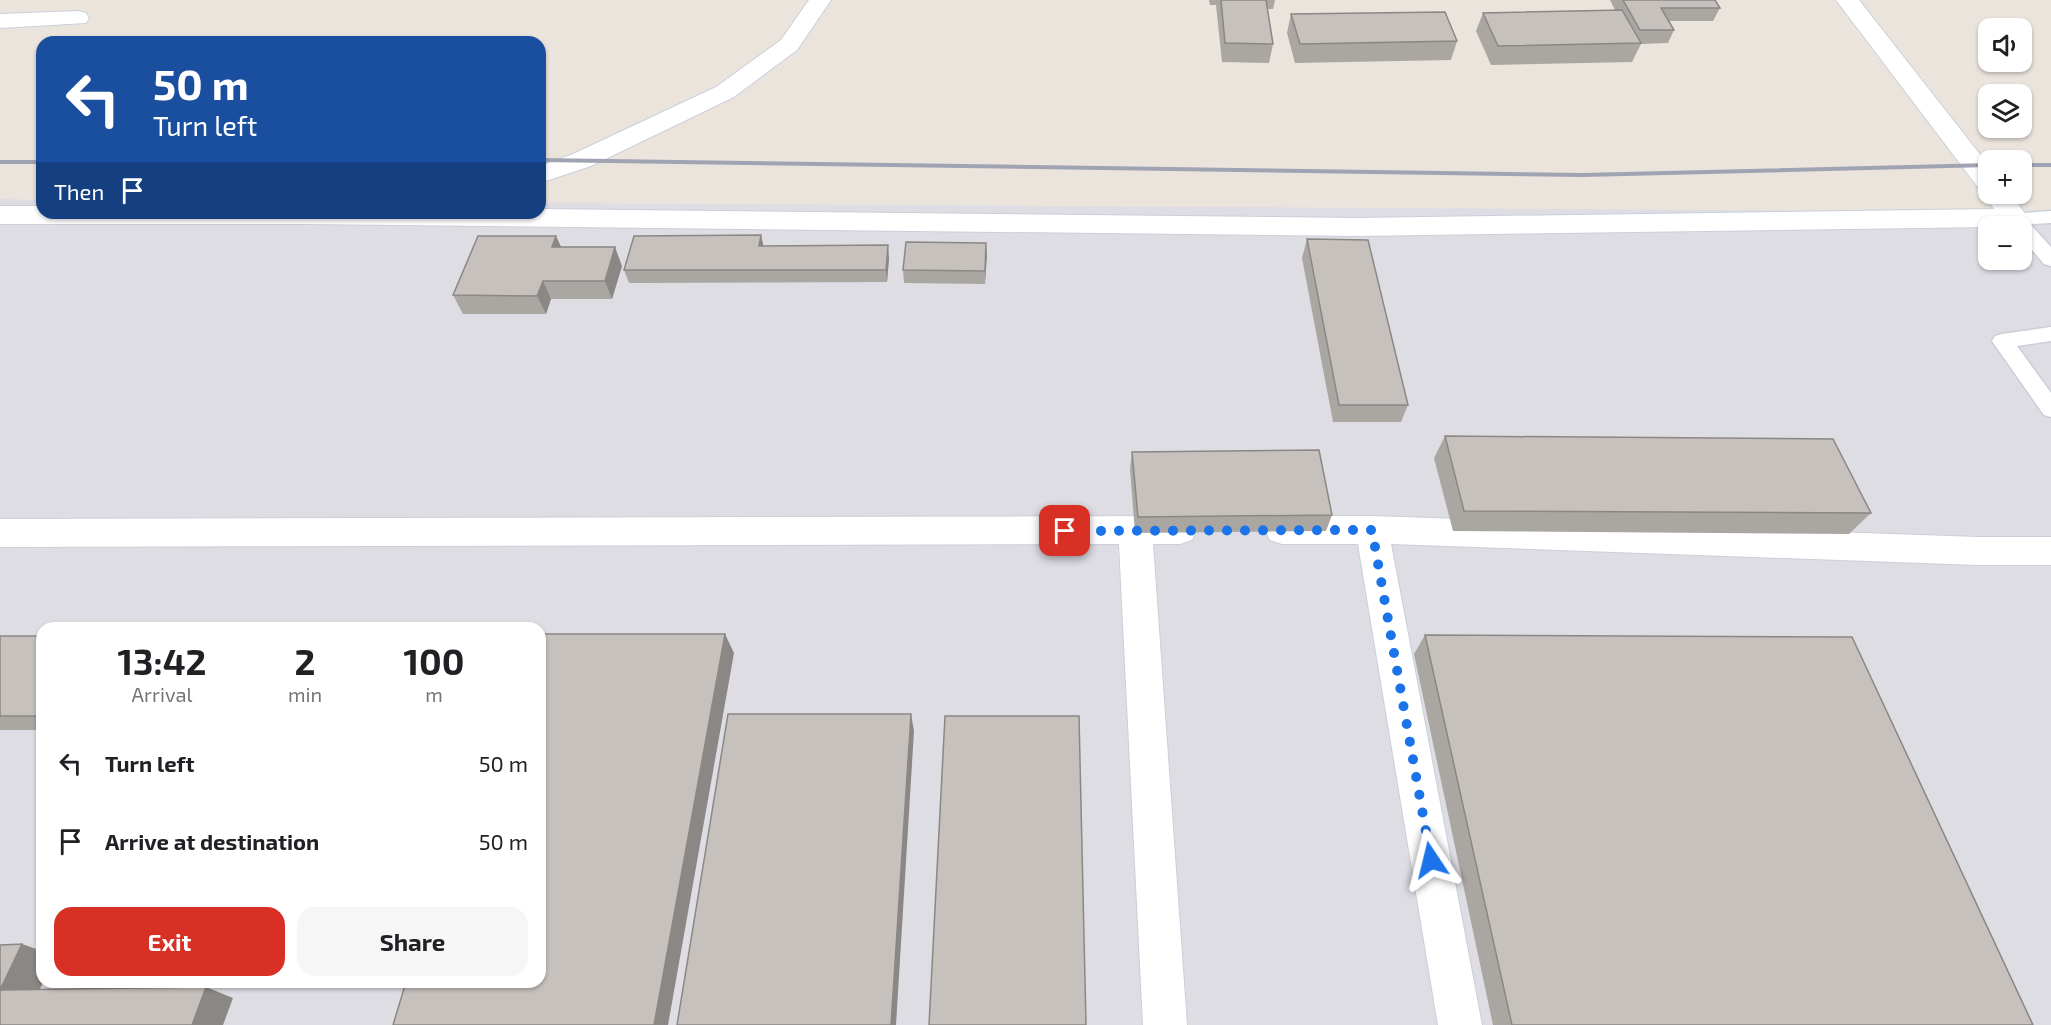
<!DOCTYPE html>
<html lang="en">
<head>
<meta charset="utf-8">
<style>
	:root { --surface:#fff; --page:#f6f6f6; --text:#202124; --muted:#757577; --accent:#d93025 }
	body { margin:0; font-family:"Exo 2",sans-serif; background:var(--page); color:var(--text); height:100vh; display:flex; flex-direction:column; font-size:22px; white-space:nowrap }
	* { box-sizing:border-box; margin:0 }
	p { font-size:20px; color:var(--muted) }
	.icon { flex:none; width:33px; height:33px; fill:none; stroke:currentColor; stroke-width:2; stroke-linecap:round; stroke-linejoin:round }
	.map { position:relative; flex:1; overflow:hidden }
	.panel { position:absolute; left:36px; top:622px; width:510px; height:366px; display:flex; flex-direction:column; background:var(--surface); border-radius:18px; box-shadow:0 2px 4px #0004 }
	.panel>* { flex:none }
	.top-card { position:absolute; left:36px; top:36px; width:510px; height:183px; border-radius:18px; box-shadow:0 2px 4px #0004; background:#1a4fa0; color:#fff; overflow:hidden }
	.controls { position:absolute; left:1978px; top:18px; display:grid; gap:12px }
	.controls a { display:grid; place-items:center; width:54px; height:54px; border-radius:12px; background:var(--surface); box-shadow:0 2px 4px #0004; font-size:30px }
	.pin { position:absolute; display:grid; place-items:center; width:51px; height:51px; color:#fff; margin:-26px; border-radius:12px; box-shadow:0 3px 9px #0006 }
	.me { position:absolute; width:66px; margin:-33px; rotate:350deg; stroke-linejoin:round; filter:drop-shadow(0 0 4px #0008) }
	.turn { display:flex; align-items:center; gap:21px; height:126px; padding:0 18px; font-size:27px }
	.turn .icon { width:78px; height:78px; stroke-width:2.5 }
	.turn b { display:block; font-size:42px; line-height:51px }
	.then { display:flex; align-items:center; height:57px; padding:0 18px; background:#0003; gap:12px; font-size:22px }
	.eta { display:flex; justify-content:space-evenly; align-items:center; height:102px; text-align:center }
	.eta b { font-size:36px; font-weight:700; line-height:42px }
	.cta { display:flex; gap:12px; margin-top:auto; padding:12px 18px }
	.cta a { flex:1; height:69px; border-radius:18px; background:var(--accent); color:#fff; font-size:24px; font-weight:700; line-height:69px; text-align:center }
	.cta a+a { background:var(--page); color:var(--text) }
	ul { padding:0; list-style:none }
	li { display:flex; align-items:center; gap:18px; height:78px; padding:0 18px }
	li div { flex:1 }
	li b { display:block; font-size:22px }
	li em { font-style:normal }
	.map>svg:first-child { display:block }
	.industrial { fill:#dedde4; fill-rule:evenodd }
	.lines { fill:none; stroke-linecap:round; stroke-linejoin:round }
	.service-casing { stroke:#cbcfda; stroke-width:3 }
	.minor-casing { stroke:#cbcfda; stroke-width:2 }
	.tertiary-casing { stroke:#cbcfda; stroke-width:2 }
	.service { fill:#fff; fill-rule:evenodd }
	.minor { fill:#fff; fill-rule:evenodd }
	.tertiary { fill:#fff; fill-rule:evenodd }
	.rail { stroke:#a0a3b2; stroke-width:4 }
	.wall { fill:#aaa6a2 }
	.shaded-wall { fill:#8b8784 }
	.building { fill:#c6c1bc; stroke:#8b8784; stroke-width:1.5 }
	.route { stroke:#1a73e8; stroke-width:10; stroke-dasharray:0 18 }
</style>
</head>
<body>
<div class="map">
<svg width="2051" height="1025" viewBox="0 0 2051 1025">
	<rect width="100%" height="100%" fill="#ebe4dd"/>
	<!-- industrial -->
	<path class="industrial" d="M0,199L42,200V213H540V203L2051,212V1025H0ZM1989,226H2022V260H1989ZM42,628H540V982H42Z"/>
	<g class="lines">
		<defs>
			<g id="service">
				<polygon points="2051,211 2051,223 2030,224 2051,247 2051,266 2044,264 2022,238 2022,226 2012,226 2006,218 2008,214"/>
				<polygon points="2051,327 2051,341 2017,346 2051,393 2051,417 2044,415 1992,341 1995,336 2002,334"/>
			</g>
			<g id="minor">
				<polygon points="809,0 831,0 797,50 734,97 591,166 540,183 540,166 573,154 716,87 781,40"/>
				<polygon points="78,11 86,13 89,18 86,23 0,28 0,14"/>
				<polygon points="1180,516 1192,520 1197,530 1192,540 1180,544 1153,544 1187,1025 1143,1025 1119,544 0,547 0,519"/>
				<polygon points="1282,516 1372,516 1978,537 2051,537 2051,565 1978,565 1391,544 1482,1025 1438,1025 1358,544 1282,544 1270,540 1265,530 1270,520"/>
			</g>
			<polygon id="tertiary" points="1836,0 1859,0 1989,166 1989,194 2011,194 2028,218 2025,224 1989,227 1356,236 304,224 0,224 0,206 42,206 42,213 540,213 540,209 1356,218 1994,209 1984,194 1985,192 1980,190"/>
		</defs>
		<!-- service casing -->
		<use href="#service" class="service-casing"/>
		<!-- minor casing -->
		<use href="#minor" class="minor-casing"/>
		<!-- tertiary casing -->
		<use href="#tertiary" class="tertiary-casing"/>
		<!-- service -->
		<use href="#service" class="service"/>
		<!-- minor -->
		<use href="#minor" class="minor"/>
		<!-- tertiary -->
		<use href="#tertiary" class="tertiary"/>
		<!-- rail -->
		<g class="rail">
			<polyline points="540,160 1583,175 1989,165"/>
			<polyline points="0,162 42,162"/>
			<polyline points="2022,165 2051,165"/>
		</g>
	</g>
	<!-- wall -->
	<g class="wall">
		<polygon points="1209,0 1275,0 1273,9 1267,9 1273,44 1269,63 1222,62 1216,5 1210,5"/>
		<polygon points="1610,0 1715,0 1720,8 1713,21 1669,21 1674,30 1668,43 1641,44 1632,62 1491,65 1476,31 1483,13 1615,10"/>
		<polygon points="1291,14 1457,41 1451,60 1295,63 1287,33"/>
		<polygon points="1307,239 1408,405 1401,422 1333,422 1302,258"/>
		<polygon points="986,243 985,284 904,283 903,270"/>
		<polygon points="764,246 889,258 887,282 629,283 624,270"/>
		<polygon points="561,247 622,266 612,299 551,299 546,314 463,314 453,295"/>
		<polygon points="1445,436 1871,513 1849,534 1453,531 1434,458"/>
		<polygon points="1132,452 1332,515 1326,531 1135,533 1130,469"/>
		<polygon points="1425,635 2033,1025 1493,1025 1414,654"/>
		<rect x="0" y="636" width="42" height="94"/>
	</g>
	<!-- shaded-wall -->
	<g class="shaded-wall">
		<polygon points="761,235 764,248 759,246"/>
		<polygon points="556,236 565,255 552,247"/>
		<polygon points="986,243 987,256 985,284 985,271"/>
		<polygon points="888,245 889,258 887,282 886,270"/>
		<polygon points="615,247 622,266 612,299 605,281"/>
		<polygon points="543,281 551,299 546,314 537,296"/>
		<polygon points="725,634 734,653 668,1025 654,1025"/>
		<polygon points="911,714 914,731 896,1025 891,1025"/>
		<polygon points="22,944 42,951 42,982 43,982 35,1001 0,990"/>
		<polygon points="206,987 233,998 223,1025 192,1025"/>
	</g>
	<!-- building -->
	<g class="building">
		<polygon points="1221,0 1266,0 1273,44 1225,43"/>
		<polygon points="1623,0 1715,0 1720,8 1661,8 1674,30 1640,30"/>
		<polygon points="1622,10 1641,43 1498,46 1483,13"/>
		<polygon points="1445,12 1457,41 1300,44 1291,14"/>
		<polygon points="761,235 759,246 888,245 886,270 624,270 634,236"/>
		<polygon points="478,236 556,236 552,247 615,247 605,281 543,281 537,296 453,295"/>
		<polygon points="1307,239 1368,240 1408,405 1339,405"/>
		<polygon points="906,242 986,243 985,271 903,270"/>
		<polygon points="1445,436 1833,439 1871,513 1464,511"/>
		<polygon points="1319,450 1332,515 1138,517 1132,452"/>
		<polygon points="540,634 725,634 654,1025 393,1025 406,982 540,982"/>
		<polygon points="1425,635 1852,637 2033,1025 1512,1025"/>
		<rect x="0" y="636" width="42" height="80"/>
		<polygon points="728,714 911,714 891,1025 677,1025"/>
		<polygon points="945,716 1079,716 1086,1025 929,1025"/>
		<polygon points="22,944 0,990 206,987 192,1025 0,1025 0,945"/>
	</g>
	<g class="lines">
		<!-- route -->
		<polyline class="route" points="1065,531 1372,530 1431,860"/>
	</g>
</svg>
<div class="controls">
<a><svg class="icon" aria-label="sound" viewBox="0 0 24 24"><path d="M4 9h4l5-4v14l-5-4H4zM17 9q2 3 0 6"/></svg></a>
<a><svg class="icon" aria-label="layers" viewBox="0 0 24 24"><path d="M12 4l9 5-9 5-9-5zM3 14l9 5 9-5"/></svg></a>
<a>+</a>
<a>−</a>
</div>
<div class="pin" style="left:1065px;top:531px;background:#d93025"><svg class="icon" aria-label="arrive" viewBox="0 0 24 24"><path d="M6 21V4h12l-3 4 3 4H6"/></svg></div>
<svg class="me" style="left:1431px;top:860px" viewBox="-20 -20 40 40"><path d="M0-17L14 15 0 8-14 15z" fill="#1a73e8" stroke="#fff" stroke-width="4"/></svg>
<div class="top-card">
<div class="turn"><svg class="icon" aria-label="left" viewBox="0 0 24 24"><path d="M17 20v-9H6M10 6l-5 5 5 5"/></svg><div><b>50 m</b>Turn left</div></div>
<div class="then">Then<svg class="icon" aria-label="arrive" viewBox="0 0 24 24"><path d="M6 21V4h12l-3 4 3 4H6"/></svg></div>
</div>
<section class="panel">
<div class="eta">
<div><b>13:42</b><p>Arrival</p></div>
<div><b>2</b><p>min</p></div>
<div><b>100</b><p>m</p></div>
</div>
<ul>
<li><svg class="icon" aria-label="left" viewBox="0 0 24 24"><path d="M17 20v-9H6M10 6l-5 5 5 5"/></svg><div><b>Turn left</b></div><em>50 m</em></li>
<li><svg class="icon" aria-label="arrive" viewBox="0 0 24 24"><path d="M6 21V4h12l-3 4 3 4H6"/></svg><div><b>Arrive at destination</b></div><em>50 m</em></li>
</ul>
<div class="cta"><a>Exit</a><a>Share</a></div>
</section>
</div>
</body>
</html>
